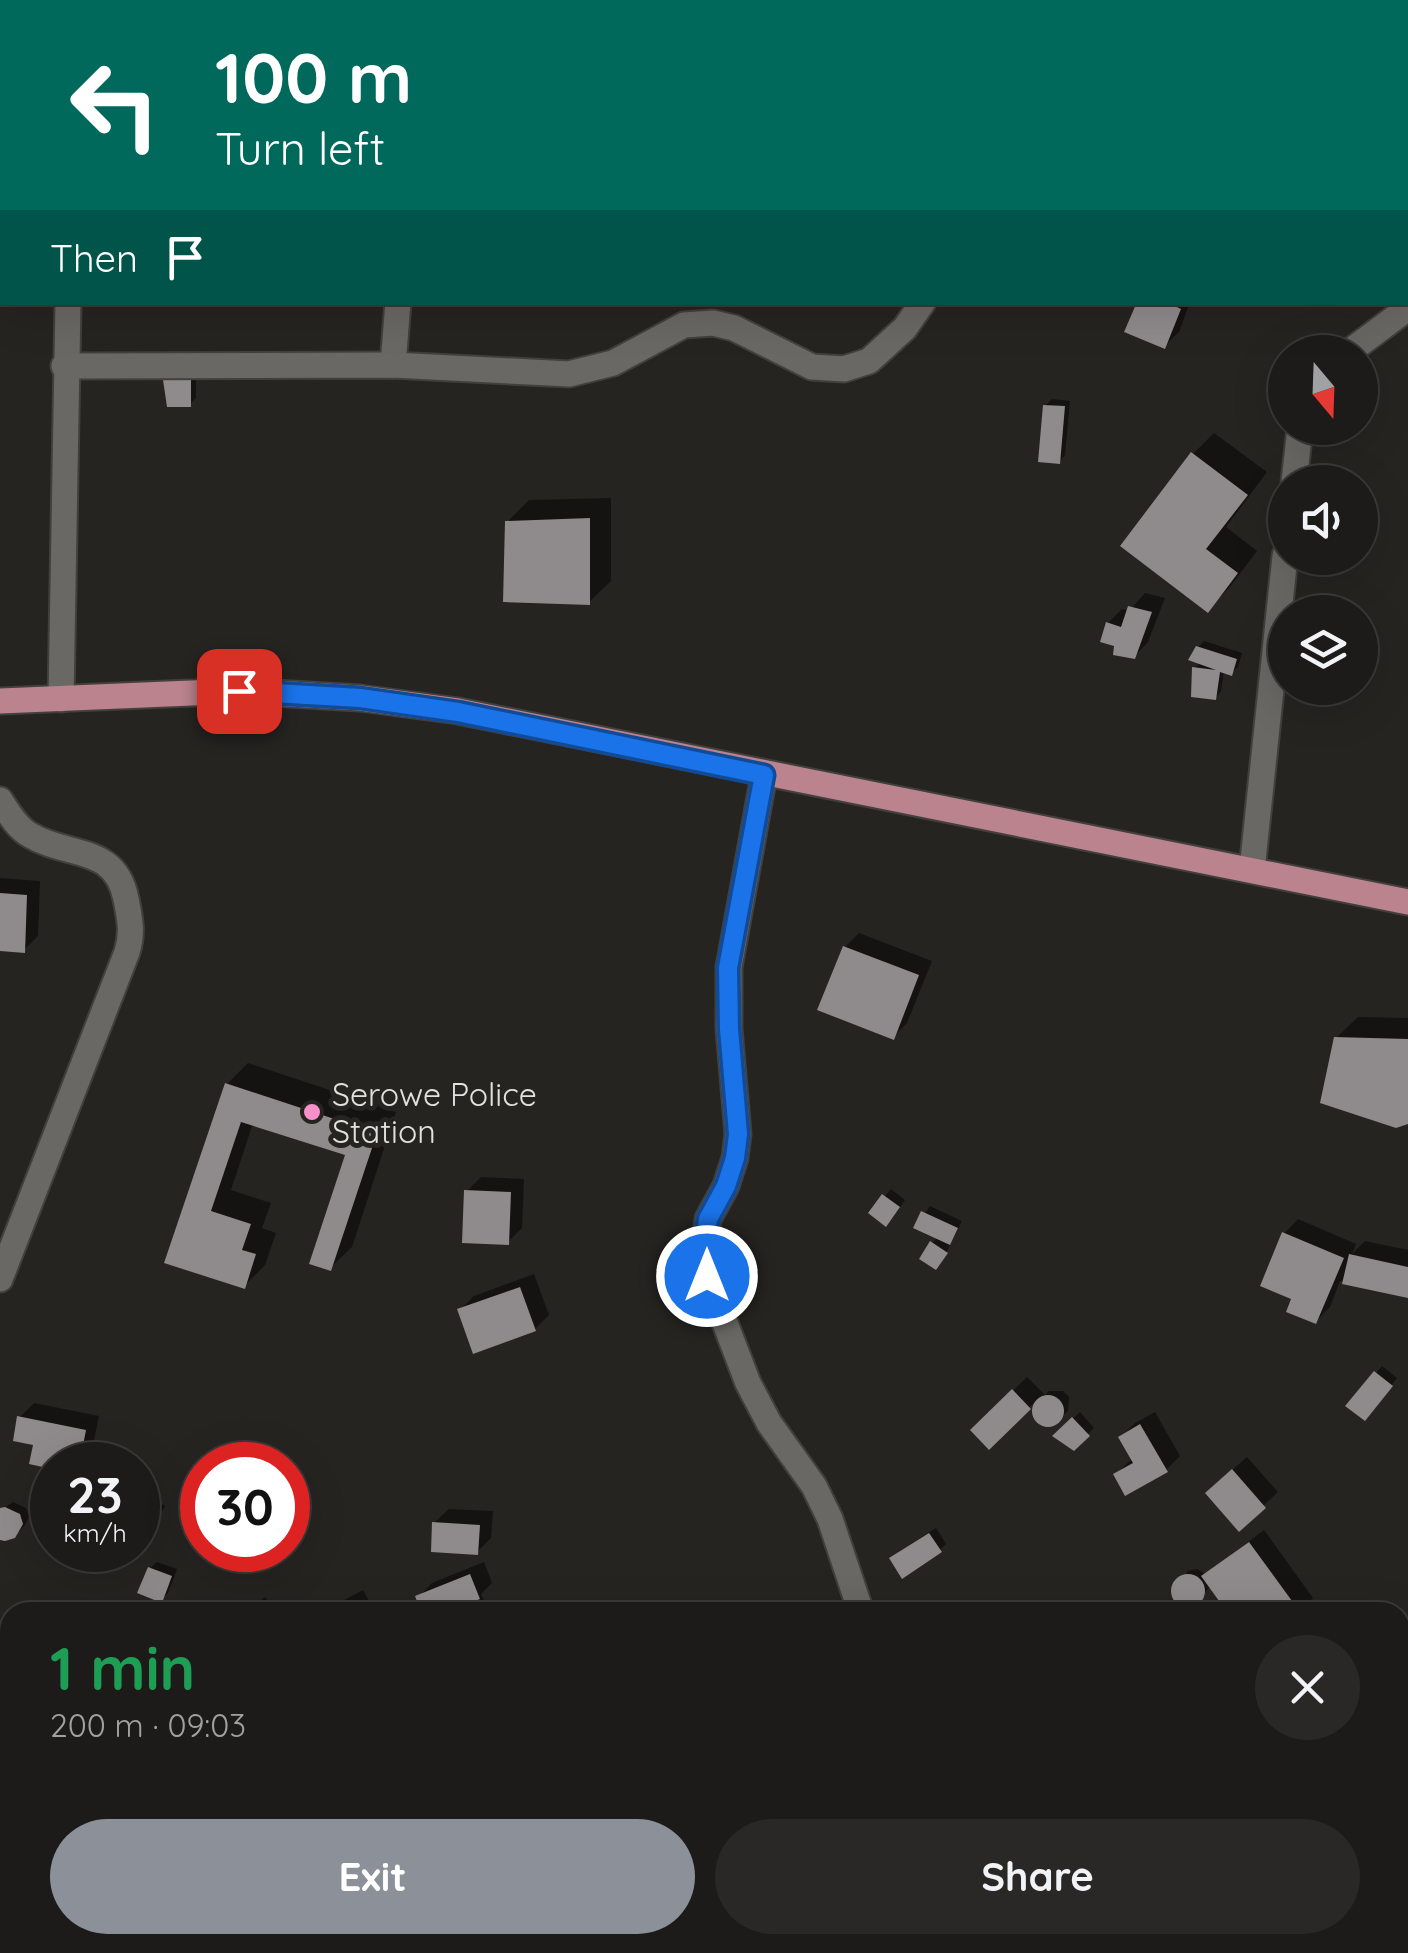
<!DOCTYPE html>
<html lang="en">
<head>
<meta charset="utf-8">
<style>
	:root { --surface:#1c1b19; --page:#292826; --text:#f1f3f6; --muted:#a0a1a2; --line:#3a3938; --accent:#8c9099 }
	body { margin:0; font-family:Quicksand,sans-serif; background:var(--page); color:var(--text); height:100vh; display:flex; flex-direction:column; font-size:38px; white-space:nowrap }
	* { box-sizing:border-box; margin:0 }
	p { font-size:32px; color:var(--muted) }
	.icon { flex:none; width:55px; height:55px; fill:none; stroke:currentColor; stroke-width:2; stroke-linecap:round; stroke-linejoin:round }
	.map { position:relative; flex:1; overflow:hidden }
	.details { position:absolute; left:0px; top:1602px; width:1410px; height:352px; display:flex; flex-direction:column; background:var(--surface); border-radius:30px 30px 0 0; box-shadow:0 10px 40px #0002,0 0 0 2px var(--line) }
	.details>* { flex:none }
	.banner { position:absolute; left:0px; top:0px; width:1410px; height:305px; box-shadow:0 10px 40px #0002,0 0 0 2px var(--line); background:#00695c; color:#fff; overflow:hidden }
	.needle { width:65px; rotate:161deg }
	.controls { position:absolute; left:1268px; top:335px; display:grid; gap:20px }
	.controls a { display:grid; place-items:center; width:110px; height:110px; border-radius:50%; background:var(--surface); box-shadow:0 10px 40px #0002,0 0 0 2px var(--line); font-size:50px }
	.speed { position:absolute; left:30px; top:1442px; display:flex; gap:20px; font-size:50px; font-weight:700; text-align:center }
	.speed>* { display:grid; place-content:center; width:130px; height:130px; border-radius:50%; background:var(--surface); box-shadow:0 10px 40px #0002,0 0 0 2px var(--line); line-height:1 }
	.speed small { font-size:25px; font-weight:400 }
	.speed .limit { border:15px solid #d22; background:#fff; color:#111 }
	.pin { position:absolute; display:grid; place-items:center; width:85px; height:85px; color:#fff; margin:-42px; border-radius:20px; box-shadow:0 5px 15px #0006 }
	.me { position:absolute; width:110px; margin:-55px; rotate:0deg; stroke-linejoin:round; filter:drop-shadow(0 0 8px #0008) }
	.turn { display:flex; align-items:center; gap:35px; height:210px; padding:0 50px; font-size:45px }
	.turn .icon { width:130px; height:130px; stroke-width:2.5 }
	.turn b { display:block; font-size:70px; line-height:85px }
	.then { display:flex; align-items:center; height:95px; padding:0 50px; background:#0003; gap:20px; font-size:38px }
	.round { display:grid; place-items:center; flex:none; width:105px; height:105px; border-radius:52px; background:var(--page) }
	.summary { display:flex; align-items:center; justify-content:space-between; height:170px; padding:0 50px }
	h1 { font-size:60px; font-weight:700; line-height:75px; color:#1e9e55 }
	.cta { display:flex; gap:20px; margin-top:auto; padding:20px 50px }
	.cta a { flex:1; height:115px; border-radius:60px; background:var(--accent); color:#fff; font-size:40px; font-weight:700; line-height:115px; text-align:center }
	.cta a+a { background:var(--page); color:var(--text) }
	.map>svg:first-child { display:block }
	.shadow { fill:#0007 }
	.building { fill:#8f8a8c }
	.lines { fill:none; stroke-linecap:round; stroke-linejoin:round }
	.minor-casing { stroke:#42403d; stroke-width:29 }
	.major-casing { stroke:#42403d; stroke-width:29 }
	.minor { stroke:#6a6864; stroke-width:25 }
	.major { stroke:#ba838d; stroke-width:25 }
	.route-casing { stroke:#114b97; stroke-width:25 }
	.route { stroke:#1a73e8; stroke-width:18 }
	.poi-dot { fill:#f890cc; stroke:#262421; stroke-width:4 }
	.labels { text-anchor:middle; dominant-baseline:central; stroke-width:10; stroke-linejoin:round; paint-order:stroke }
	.poi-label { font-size:32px; fill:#e2e1de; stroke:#262421; text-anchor:start }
</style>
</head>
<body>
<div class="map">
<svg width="1408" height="1953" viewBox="0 0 1408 1953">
	<rect width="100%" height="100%" fill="#262421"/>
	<!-- shadow -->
	<g class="shadow">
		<polygon points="1139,302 1190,302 1179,332 1164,346"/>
		<polygon points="196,368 196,398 190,404 169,405"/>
		<polygon points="1052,399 1070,401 1065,455 1059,462 1045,406"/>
		<polygon points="1214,433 1267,472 1226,527 1257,551 1229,588 1208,609 1193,454"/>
		<polygon points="611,498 611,581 589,602 507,522 529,500"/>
		<polygon points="1145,593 1165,598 1148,642 1134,657 1117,645 1108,623 1122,609 1129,611"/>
		<polygon points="1204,641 1242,653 1238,667 1231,673 1224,671 1221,691 1215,698 1195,668 1201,662 1198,647"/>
		<polygon points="0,878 40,881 38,936 24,950 0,949"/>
		<polygon points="859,933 932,961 907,1023 893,1037 845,947"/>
		<polygon points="1358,1017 1408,1018 1408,1121 1336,1038"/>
		<polygon points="248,1063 396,1112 352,1247 330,1268 348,1154 253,1123 231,1190 271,1203 262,1228 276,1233 265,1265 244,1286 168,1261 227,1084"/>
		<polygon points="481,1177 524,1179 522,1228 508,1242 467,1191"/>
		<polygon points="891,1189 905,1200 892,1218 871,1213"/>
		<polygon points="930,1206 962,1221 942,1261 932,1243 938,1237 916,1227"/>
		<polygon points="1298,1219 1356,1244 1352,1254 1365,1241 1408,1250 1408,1295 1340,1281 1330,1307 1316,1321 1294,1297 1284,1234"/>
		<polygon points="534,1274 549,1315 535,1329 460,1310 474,1296"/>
		<polygon points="1382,1366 1397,1378 1371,1411 1349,1405"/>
		<polygon points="1027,1377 1045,1395 1049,1391 1063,1391 1069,1397 1068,1411 1053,1424 1044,1424 1037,1419 1035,1410 1043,1394 989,1446 973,1430"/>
		<polygon points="34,1403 99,1416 93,1445 74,1465 52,1466 32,1462 36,1443 20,1417"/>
		<polygon points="1080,1412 1094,1428 1074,1447 1056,1435"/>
		<polygon points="1155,1412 1180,1456 1166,1470 1116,1474 1133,1458 1121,1437 1135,1423"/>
		<polygon points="1247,1457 1278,1492 1239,1528 1222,1479"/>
		<polygon points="148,1496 165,1506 143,1545 136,1552 133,1550 138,1550 138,1510"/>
		<polygon points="13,1502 26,1508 29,1516 25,1525 18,1532 0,1536 0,1511"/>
		<polygon points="449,1509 493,1511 491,1538 477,1552 434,1523"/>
		<polygon points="936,1528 946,1544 940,1550 898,1552"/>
		<polygon points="1264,1530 1313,1598 1299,1612 1230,1612 1211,1585 1195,1605 1185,1606 1177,1601 1173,1592 1188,1571 1197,1569 1206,1574"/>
		<polygon points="157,1562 177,1569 168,1593 161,1600 150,1568"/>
		<polygon points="484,1562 492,1583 481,1594 489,1612 424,1612 418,1597 432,1583"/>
		<polygon points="363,1590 375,1612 322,1612"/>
		<polygon points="265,1597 277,1612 244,1612 246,1611"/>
		<polygon points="1,1817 7,1844 0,1851 0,1818"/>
		<polygon points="10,1905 10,1932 7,1932 4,1911"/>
		<polygon points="38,1945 64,1945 66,1953 31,1953"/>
		<polygon points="109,1945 139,1945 109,1949"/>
	</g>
	<!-- building -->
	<g class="building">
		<polygon points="1137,302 1166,302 1181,309 1165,349 1124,332"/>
		<polygon points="162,373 191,374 191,407 167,407"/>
		<polygon points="1043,405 1065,406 1060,464 1038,462"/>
		<polygon points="1191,452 1248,495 1206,549 1238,573 1208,613 1120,546"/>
		<polygon points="590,518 590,605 503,602 505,521"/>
		<polygon points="1128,606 1152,612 1135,659 1113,655 1114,646 1100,642 1106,622 1121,627"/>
		<polygon points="1196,646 1237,659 1232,676 1220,672 1216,700 1191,697 1192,667 1216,670 1188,660"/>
		<polygon points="0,893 27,895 25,953 0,951"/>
		<polygon points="843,946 919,975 894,1040 817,1010"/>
		<polygon points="1334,1037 1408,1039 1408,1124 1396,1128 1320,1103"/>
		<polygon points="225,1083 377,1133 331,1271 309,1264 345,1155 241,1122 211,1211 251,1224 242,1250 256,1254 245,1289 164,1263"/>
		<polygon points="464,1190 511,1192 509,1245 462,1243"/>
		<polygon points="882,1194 900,1207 886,1227 868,1213"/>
		<polygon points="921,1211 958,1228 950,1245 913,1228"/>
		<polygon points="1282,1232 1344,1258 1316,1324 1286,1312 1291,1299 1260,1286"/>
		<polygon points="930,1241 948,1253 936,1270 919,1259"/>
		<polygon points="1349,1254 1408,1267 1408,1298 1342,1284"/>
		<polygon points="520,1287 536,1331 473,1354 457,1309"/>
		<polygon points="1374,1371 1393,1386 1365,1421 1345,1406"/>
		<polygon points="1012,1389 1031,1409 989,1450 970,1430"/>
		<circle cx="1048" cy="1411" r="16"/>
		<polygon points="17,1416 86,1430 80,1461 77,1465 52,1465 52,1469 29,1464 33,1445 13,1441"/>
		<polygon points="1072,1417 1090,1436 1074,1451 1052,1436"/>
		<polygon points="1140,1424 1168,1472 1125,1496 1113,1474 1133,1463 1118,1437"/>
		<polygon points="1232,1469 1266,1508 1239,1532 1205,1493"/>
		<polygon points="140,1501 161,1513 137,1555 128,1550 138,1550"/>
		<polygon points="5,1507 20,1514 23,1524 15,1538 5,1541 0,1540 0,1508"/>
		<polygon points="432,1522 480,1525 478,1555 431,1552"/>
		<polygon points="929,1533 942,1552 902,1579 889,1558"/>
		<polygon points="1249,1542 1300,1612 1227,1612 1201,1576"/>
		<polygon points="148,1567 172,1576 162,1603 137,1593"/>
		<circle cx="1188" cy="1591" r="17"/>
		<polygon points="470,1574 480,1599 466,1605 469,1612 421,1612 415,1596"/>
	</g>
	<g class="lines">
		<defs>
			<g id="minor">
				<polyline points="1402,0 1405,2"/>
				<polyline points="85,2 85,0"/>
				<polyline points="1070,2 1071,0"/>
				<polyline points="0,157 2,158"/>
				<polyline points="1349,352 1408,308"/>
				<polyline points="393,365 398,302"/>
				<polyline points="64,366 393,365 569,374 613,363 684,325 713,323 734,328 812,367 844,369 869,361 905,328 923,302"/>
				<polyline points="1294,482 1300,428"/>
				<polyline points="61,699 68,302"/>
				<polyline points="764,775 729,967 729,1029 738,1134 735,1158 726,1186 708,1219 705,1244 707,1276 748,1383 769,1423 814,1486 830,1519 861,1612"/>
				<path d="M0,800C8,812 17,828 30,835C68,858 115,844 126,899C130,919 133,933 127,952L0,1279"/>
				<polyline points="1252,870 1285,556"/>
				<polyline points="0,1688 10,1690"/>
				<polyline points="1400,1820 1408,1816"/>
				<polyline points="249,1945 258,1953"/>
				<polyline points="977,1945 980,1953"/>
				<polyline points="1144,1953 1161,1945"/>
			</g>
			<polyline id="major" points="0,701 239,691 360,698 458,711 1408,902"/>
		</defs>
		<!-- minor casing -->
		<use href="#minor" class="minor-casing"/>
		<!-- major casing -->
		<use href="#major" class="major-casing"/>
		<!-- minor -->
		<use href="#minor" class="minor"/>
		<!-- major -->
		<use href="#major" class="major"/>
	</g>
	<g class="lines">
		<defs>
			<polyline id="route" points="239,691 360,698 458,712 764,775 728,968 729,1029 738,1134 735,1158 726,1186 708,1219 705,1244 707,1276"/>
		</defs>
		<!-- route casing -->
		<use href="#route" class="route-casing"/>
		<!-- route -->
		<use href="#route" class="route"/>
	</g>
	<!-- markers -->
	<circle class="poi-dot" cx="312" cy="1112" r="10"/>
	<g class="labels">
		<!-- poi labels -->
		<g class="poi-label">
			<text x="332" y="1094">Serowe Police<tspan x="332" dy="37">Station</tspan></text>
		</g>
	</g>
</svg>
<div class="controls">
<a><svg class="needle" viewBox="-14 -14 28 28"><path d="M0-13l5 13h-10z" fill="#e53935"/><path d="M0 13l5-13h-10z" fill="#a0a1a2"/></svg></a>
<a><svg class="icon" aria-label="sound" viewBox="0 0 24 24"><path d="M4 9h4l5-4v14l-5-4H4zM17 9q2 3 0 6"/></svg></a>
<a><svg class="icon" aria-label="layers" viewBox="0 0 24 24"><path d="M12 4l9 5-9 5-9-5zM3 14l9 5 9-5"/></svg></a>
</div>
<div class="speed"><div>23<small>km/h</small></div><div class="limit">30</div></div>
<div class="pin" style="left:239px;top:691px;background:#d93025"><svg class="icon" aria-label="arrive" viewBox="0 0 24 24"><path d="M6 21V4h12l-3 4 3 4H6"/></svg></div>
<svg class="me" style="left:707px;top:1276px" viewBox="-20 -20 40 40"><circle r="17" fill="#1a73e8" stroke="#fff" stroke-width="3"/><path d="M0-11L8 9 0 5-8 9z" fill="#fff"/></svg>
<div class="banner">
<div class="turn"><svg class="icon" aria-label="left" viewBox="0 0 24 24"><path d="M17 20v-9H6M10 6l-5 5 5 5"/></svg><div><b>100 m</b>Turn left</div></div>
<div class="then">Then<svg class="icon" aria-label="arrive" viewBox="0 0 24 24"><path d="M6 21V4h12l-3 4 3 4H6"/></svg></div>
</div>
<section class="details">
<div class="summary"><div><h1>1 min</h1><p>200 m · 09:03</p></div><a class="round"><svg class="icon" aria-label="close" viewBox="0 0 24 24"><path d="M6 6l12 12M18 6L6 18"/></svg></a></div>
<div class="cta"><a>Exit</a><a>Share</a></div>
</section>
</div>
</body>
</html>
